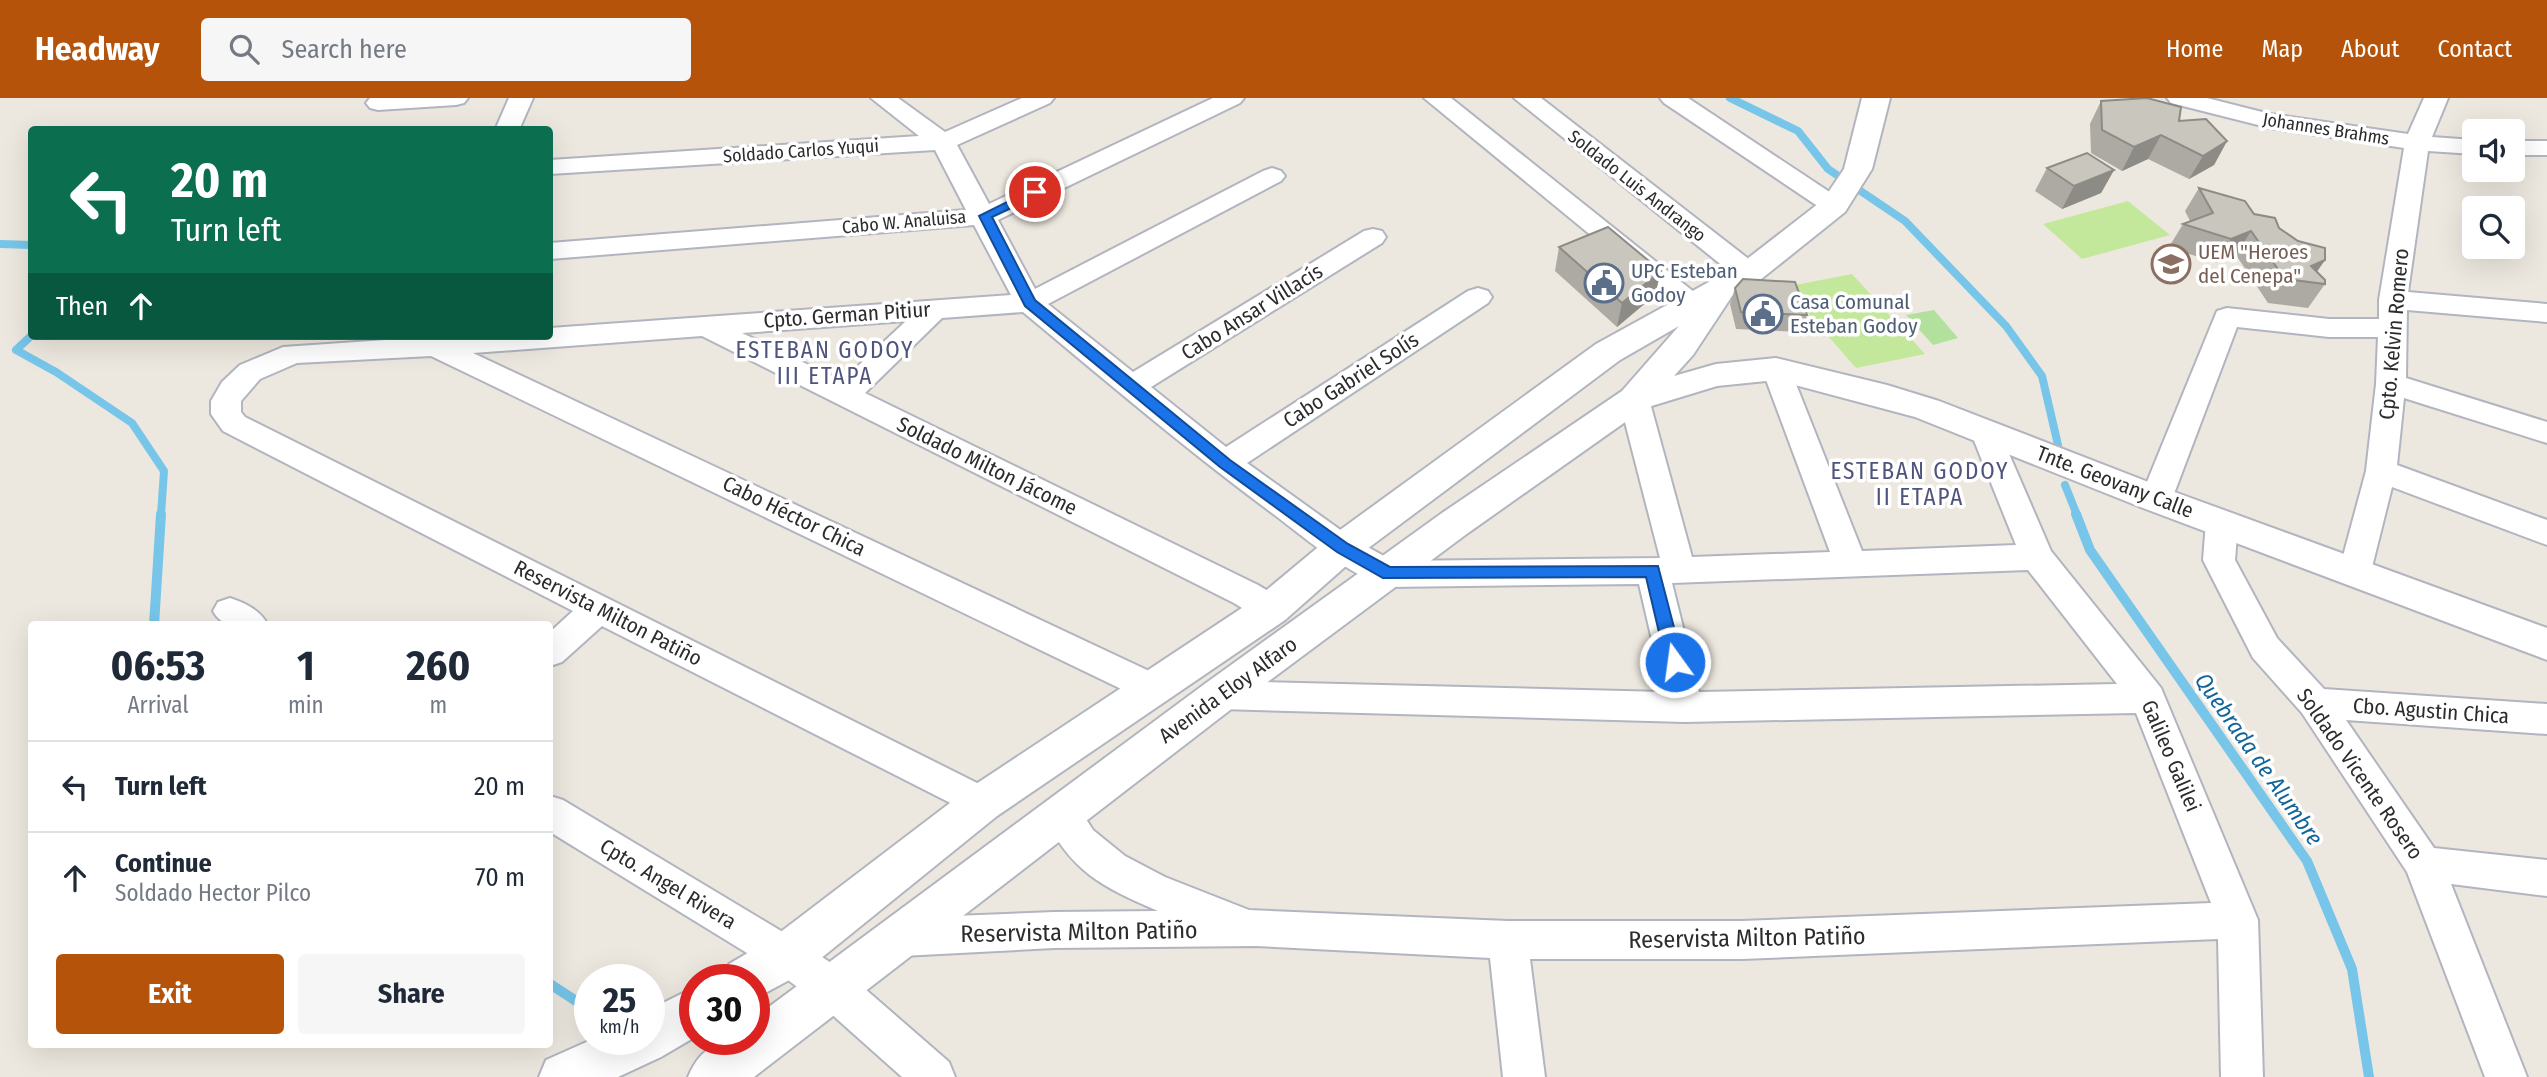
<!DOCTYPE html>
<html lang="en">
<head>
<meta charset="utf-8">
<style>
	:root { --surface:#fff; --page:#f6f6f7; --text:#1f2937; --muted:#747a83; --line:#e0e1e3; --accent:#b45309 }
	body { margin:0; font-family:"Fira Sans Condensed",sans-serif; background:var(--page); color:var(--text); height:100vh; display:flex; flex-direction:column; font-size:26px; white-space:nowrap }
	* { box-sizing:border-box; margin:0 }
	p { font-size:23px; color:var(--muted) }
	.icon { flex:none; width:38px; height:38px; fill:none; stroke:currentColor; stroke-width:2; stroke-linecap:round; stroke-linejoin:round }
	.map { position:relative; flex:1; overflow:hidden }
	.panel { position:absolute; left:28px; top:523px; width:525px; height:427px; display:flex; flex-direction:column; background:var(--surface); border-radius:7px; box-shadow:0 7px 28px #0002 }
	.panel>* { flex:none }
	.hud { position:absolute; left:28px; top:28px; width:525px; height:214px; border-radius:7px; box-shadow:0 7px 28px #0002; background:#0b6e4f; color:#fff; overflow:hidden }
	.tools { position:absolute; left:2462px; top:21px; display:grid; gap:14px }
	.tools a { display:grid; place-items:center; width:63px; height:63px; border-radius:7px; background:var(--surface); box-shadow:0 7px 28px #0002; font-size:35px }
	.speed { position:absolute; left:574px; top:866px; display:flex; gap:14px; font-size:35px; font-weight:700; text-align:center }
	.speed>* { display:grid; place-content:center; width:91px; height:91px; border-radius:50%; background:var(--surface); box-shadow:0 7px 28px #0002; line-height:1 }
	.speed small { font-size:18px; font-weight:400 }
	.speed .limit { border:10px solid #d22; background:#fff; color:#111 }
	.pin { position:absolute; display:grid; place-items:center; width:60px; height:60px; color:#fff; margin:-30px; border:4px solid #fff; border-radius:50%; box-shadow:0 2px 7px #0007 }
	.me { position:absolute; width:77px; margin:-38px; rotate:346deg; stroke-linejoin:round; filter:drop-shadow(0 0 5px #0008) }
	.turn { display:flex; align-items:center; gap:24px; height:147px; padding:0 28px; font-size:32px }
	.turn .icon { width:91px; height:91px; stroke-width:2.5 }
	.turn b { display:block; font-size:49px; line-height:60px }
	.then { display:flex; align-items:center; height:66px; padding:0 28px; background:#0003; gap:14px; font-size:26px }
	.eta { display:flex; justify-content:space-evenly; align-items:center; height:119px; text-align:center }
	.eta b { font-size:42px; font-weight:700; line-height:49px }
	.button { display:flex; gap:14px; margin-top:auto; padding:14px 28px }
	.button a { flex:1; height:80px; border-radius:7px; background:var(--accent); color:#fff; font-size:28px; font-weight:700; line-height:80px; text-align:center }
	.button a+a { background:var(--page); color:var(--text) }
	ul { padding:0; list-style:none }
	li { display:flex; align-items:center; gap:21px; height:91px; padding:0 28px; border-top:2px solid var(--line) }
	li div { flex:1 }
	li b { display:block; font-size:26px }
	li em { font-style:normal }
	header { display:flex; align-items:center; gap:42px; box-sizing:border-box; height:98px; padding:0 35px; background:var(--accent); color:#fff }
	header strong { font-size:33px }
	nav { display:flex; gap:38px; margin-inline-start:auto; font-size:24px }
	.search { width:490px; height:63px; background:var(--page); display:flex; align-items:center; gap:18px; box-sizing:border-box; padding:0 24px; border-radius:7px; color:var(--muted); font-size:26px }
	.map>svg:first-child { display:block }
	.green { fill:#b2e19e }
	.pitch { fill:#c4e89b }
	.lines { fill:none; stroke-linecap:round; stroke-linejoin:round }
	.stream-far1 { stroke:#77c6ea; stroke-width:8 }
	.stream { stroke:#77c6ea; stroke-width:10 }
	.street-casing { stroke:#b2b5bf; stroke-width:4 }
	.secondary-casing { stroke:#b2b5bf; stroke-width:4 }
	.street { fill:#fff; fill-rule:evenodd }
	.secondary { fill:#fff; fill-rule:evenodd }
	.wall { fill:#adaaa3 }
	.shaded-wall { fill:#8d8b85 }
	.building { fill:#c9c6be; stroke:#8d8b85; stroke-width:2 }
	.route { fill:#1a73e8; stroke:#114b97; stroke-width:2 }
	.labels { text-anchor:middle; dominant-baseline:central; stroke-width:7; stroke-linejoin:round; paint-order:stroke }
	.far-street-label { font-size:18px; fill:#2c2c2c; stroke:#fff }
	.education-label { font-size:21px; fill:#785e54; stroke:#fff; text-anchor:start }
	.service-label { font-size:21px; fill:#4e5e75; stroke:#fff; text-anchor:start }
	.street-label { font-size:21px; fill:#2c2c2c; stroke:#fff }
	.neighbourhood-label { font-size:23px; letter-spacing:2px; fill:#4e547c; stroke:#fff }
	.water-label { font-size:23px; font-style:italic; fill:#136599; stroke:#fff }
	.near-street-label { font-size:24px; fill:#2c2c2c; stroke:#fff }
</style>
</head>
<body>
<header>
<strong>Headway</strong>
<div class="search"><svg class="icon" aria-label="search" viewBox="0 0 24 24"><circle cx="10" cy="10" r="6"/><path d="M15 15l6 6"/></svg>Search here</div>
<nav><a>Home</a><a>Map</a><a>About</a><a>Contact</a></nav>
</header>
<div class="map">
<svg width="2547" height="979" viewBox="0 0 2547 979">
	<rect width="100%" height="100%" fill="#ede8df"/>
	<!-- green -->
	<polygon class="green" points="1934,212 1958,240 1933,247 1906,217"/>
	<!-- pitch -->
	<g class="pitch">
		<polygon points="2128,103 2170,137 2082,161 2043,126"/>
		<polygon points="1852,176 1925,256 1856,270 1785,189"/>
	</g>
	<g class="lines">
		<!-- stream-far1 -->
		<g class="stream-far1">
			<polyline points="1730,0 1798,33 1828,71 1905,123 2006,228 2042,278 2058,347"/>
			<polyline points="0,146 32,147"/>
			<polyline points="32,237 16,252 56,274 132,325 164,373 161,417"/>
			<polyline points="2065,387 2077,417"/>
		</g>
		<!-- stream -->
		<g class="stream">
			<polyline points="2076,416 2090,452 2307,763 2352,871 2369,979"/>
			<polyline points="154,527 161,416"/>
			<polyline points="550,886 590,912"/>
		</g>
		<defs>
			<g id="street">
				<polygon points="370,0 468,0 464,5 456,7 378,12 370,10 366,5"/>
				<polygon points="509,0 533,0 519,32 495,32"/>
				<path d="M871,0H898L945,34L1022,0H1054L1050,5L957,47L989,106L1213,0H1244L1240,5L998,122L1035,191L1263,73L1272,70L1281,73L1285,78L1281,83L1048,206L1133,274L1364,133L1373,131L1382,133L1386,139L1382,145L1151,289L1226,349L1468,193L1478,190L1488,193L1492,199L1488,205L1247,365L1353,441L1393,463L1660,460L1619,301L1624,294L1634,291L1644,294L1649,301L1692,459L1830,454L1762,271L1766,264L1776,261L1786,264L1790,271L1862,453L2016,447L1971,335L1975,328L1986,325L1997,328L2051,453L2161,590L2258,822L2263,979H2221L2218,841L1742,861H1530L1545,979H1503L1490,860L1256,848L1054,850L902,858L888,852L882,839L888,826L902,820L1054,814L1158,813C1102,789 1070,773 1043,716L1049,704L1062,700L1075,704L1093,732L1125,758L1165,779L1249,812L1508,823H1742L2211,805L2136,615L1685,624L1220,611L1207,607L1202,597L1207,587L1220,583L1664,594L1639,486L1388,489C1346,475 1310,444 1276,418C1188,353 1106,283 1023,214L942,220L865,295L1258,487L1283,502L1288,511L1283,520C1263,527 1251,515 1234,505L702,238L473,255L1164,580L1170,590L1164,600L1152,604L1140,600L431,258L297,265L260,281L241,303V314L245,319L995,694L1001,705L995,716L982,721L602,528L562,564L550,568V534L573,513L223,333L211,316V303L222,284L240,267L283,249L444,238H550V230L1011,197L974,127L550,161V145L966,112L935,52L550,76V62L919,38ZM906,223L842,283L742,235ZM2028,472L2117,586L1699,594L1672,485Z"/>
				<polygon points="1424,0 1451,0 1714,210 1718,216 1714,222 1704,225 1694,222"/>
				<polygon points="1514,0 1541,0 1759,169 1763,175 1759,181 1749,183 1739,181"/>
				<polygon points="1660,0 1688,0 1843,103 1847,108 1843,113 1834,116 1825,113 1664,5"/>
				<polygon points="2167,0 2207,0 2270,16 2408,36 2424,0 2448,0 2432,39 2474,42 2474,56 2428,53 2408,194 2547,206 2547,224 2407,212 2406,280 2547,324 2547,345 2404,300 2397,367 2547,422 2547,447 2392,389 2371,473 2367,482 2355,485 2343,482 2339,473 2366,373 2376,286 2378,239 2329,239 2237,229 2172,401 2167,409 2156,412 2145,409 2140,401 2217,213 2227,210 2329,221 2379,221 2379,202 2404,50 2270,30 2171,5"/>
				<rect x="2513" y="43" width="34" height="14"/>
				<polygon points="2222,412 2233,416 2238,424 2235,462 2277,540 2324,591 2547,606 2547,636 2346,622 2434,750 2547,762 2547,798 2451,786 2527,979 2485,979 2407,774 2302,615 2253,560 2203,462 2206,424 2211,416"/>
				<path d="M230,500C245,505 260,512 268,527C247,527 224,534 213,513L218,504Z"/>
				<polygon points="550,698 563,702 801,845 849,877 949,964 955,979 902,979 819,905 773,871 550,734"/>
			</g>
			<g id="secondary">
				<path d="M1862,0H1890L1872,71L1845,114L1760,182L1732,198L1693,257L1674,278L1716,266L1776,260L1887,287L1939,303L2169,392L2547,530V562L2143,410L1915,319L1776,282L1717,288L1645,310L1468,435L1234,609L754,979H688C702,946 721,942 754,942V920L1206,585L1442,415L1622,293L1679,228L1620,262L1355,460L1285,522L997,718L804,874L754,901V882H722L729,866L770,842L967,692L1257,500L1329,440L1596,246L1738,168L1823,102L1844,71Z"/>
				<polygon points="695,889 695,939 661,959 618,979 539,979 546,962 591,942 649,942 649,912"/>
			</g>
		</defs>
		<!-- street casing -->
		<use href="#street" class="street-casing"/>
		<!-- secondary casing -->
		<use href="#secondary" class="secondary-casing"/>
		<!-- street -->
		<use href="#street" class="street"/>
		<!-- secondary -->
		<use href="#secondary" class="secondary"/>
	</g>
	<!-- wall -->
	<g class="wall">
		<polygon points="2101,3 2179,23 2227,43 2214,67 2189,81 2148,61 2122,73 2091,55 2090,26"/>
		<polygon points="2047,70 2114,72 2101,95 2062,111 2035,93"/>
		<polygon points="2199,90 2254,116 2279,130 2325,162 2317,174 2325,186 2308,210 2268,205 2236,157 2216,165 2169,149 2183,126 2190,123 2185,113"/>
		<polygon points="1559,149 1661,173 1655,197 1617,229 1555,173"/>
		<polygon points="1735,190 1807,217 1801,234 1736,231 1730,206"/>
	</g>
	<!-- shaded-wall -->
	<g class="shaded-wall">
		<polygon points="2161,37 2148,61 2122,73 2134,49"/>
		<polygon points="2227,43 2214,67 2189,81 2203,58"/>
		<polygon points="2114,72 2101,95 2062,111 2074,88"/>
		<polygon points="2251,133 2236,157 2216,165 2231,141"/>
		<polygon points="2325,162 2309,184 2311,168"/>
		<polygon points="1661,173 1655,197 1617,229 1622,205"/>
	</g>
	<!-- building -->
	<g class="building">
		<polygon points="2147,0 2181,9 2179,23 2206,21 2227,43 2203,58 2161,37 2134,49 2102,32 2101,3"/>
		<polygon points="2087,55 2114,72 2074,88 2047,70"/>
		<polygon points="2199,90 2245,103 2254,116 2275,120 2279,130 2298,143 2325,150 2325,162 2311,168 2325,182 2325,186 2285,181 2251,133 2231,141 2183,126 2213,115"/>
		<polygon points="1608,129 1661,173 1622,205 1559,149"/>
		<polygon points="1743,181 1795,184 1807,217 1741,214 1735,190"/>
	</g>
	<!-- route -->
	<polygon class="route" points="1035,90 1041,94 1039,97 992,119 1035,202 1230,362 1348,446 1390,469 1658,468 1683,564 1680,568 1669,568 1666,564 1646,479 1383,480 1337,454 1220,369 1025,208 979,118"/>
	<!-- icons -->
	<defs>
		<symbol id="school-ring" viewBox="-11 -11 22 22"><circle r="9.5" fill="#fff" stroke="#8d6e63" stroke-width="1.5"/><path d="M0-5L7-2L0 1L-7-2ZM-4 1L0 2.5L4 1V4Q0 6-4 4Z" fill="#8d6e63"/></symbol>
		<symbol id="civic-ring" viewBox="-11 -11 22 22"><circle r="9.5" fill="#fff" stroke="#5c6f8a" stroke-width="1.5"/><path d="M-.6-6.5H3V-4.5H.6V-3L4-1V1h2V6H-6V1h2V-1L-.6-3ZM-1.2 2.5V6h2.4V2.5Z" fill="#5c6f8a"/></symbol>
	</defs>
	<g fill-rule="evenodd">
		<use href="#school-ring" x="2149" y="144" width="44" height="44"/>
		<use href="#civic-ring" x="1582" y="163" width="44" height="44"/>
		<use href="#civic-ring" x="1741" y="194" width="44" height="44"/>
	</g>
	<g class="labels">
		<!-- far-street labels -->
		<g class="far-street-label">
			<text transform="translate(2326 31) rotate(9)">Johannes Brahms</text>
			<text transform="translate(801 53) rotate(-4)">Soldado Carlos Yuqui</text>
			<text transform="translate(1637 88) rotate(38)">Soldado Luis Andrango</text>
			<text transform="translate(904 124) rotate(-5)">Cabo W. Analuisa</text>
		</g>
		<!-- education labels -->
		<g class="education-label">
			<text x="2198" y="154">UEM "Heroes<tspan x="2198" dy="24">del Cenepa"</tspan></text>
		</g>
		<!-- service labels -->
		<g class="service-label">
			<text x="1631" y="173">UPC Esteban<tspan x="1631" dy="24">Godoy</tspan></text>
			<text x="1790" y="204">Casa Comunal<tspan x="1790" dy="24">Esteban Godoy</tspan></text>
		</g>
		<!-- street labels -->
		<g class="street-label">
			<text transform="translate(1252 214) rotate(-32)">Cabo Ansar Villacís</text>
			<text transform="translate(847 217) rotate(-4)">Cpto. German Pitiur</text>
			<text transform="translate(2394 236) rotate(-85)">Cpto. Kelvin Romero</text>
			<text transform="translate(1351 282) rotate(-33)">Cabo Gabriel Solís</text>
			<text transform="translate(987 368) rotate(26)">Soldado Milton Jácome</text>
			<text transform="translate(2115 384) rotate(21)">Tnte. Geovany Calle</text>
			<text transform="translate(794 418) rotate(26)">Cabo Héctor Chica</text>
			<text transform="translate(608 515) rotate(27)">Reservista Milton Patiño</text>
			<text transform="translate(1228 592) rotate(-36)">Avenida Eloy Alfaro</text>
			<text transform="translate(2431 613) rotate(4)">Cbo. Agustin Chica</text>
			<text transform="translate(2171 658) rotate(67)">Galileo Galilei</text>
			<text transform="translate(2360 676) rotate(55)">Soldado Vicente Rosero</text>
			<text transform="translate(668 786) rotate(31)">Cpto. Angel Rivera</text>
		</g>
		<!-- neighbourhood labels -->
		<g class="neighbourhood-label">
			<text x="825" y="252">ESTEBAN GODOY<tspan x="825" dy="26">III ETAPA</tspan></text>
			<text x="1920" y="373">ESTEBAN GODOY<tspan x="1920" dy="26">II ETAPA</tspan></text>
		</g>
		<!-- water labels -->
		<g class="water-label">
			<text transform="translate(2259 661) rotate(55)">Quebrada de Alumbre</text>
		</g>
		<!-- near-street labels -->
		<g class="near-street-label">
			<text transform="translate(1079 834) rotate(-1)">Reservista Milton Patiño</text>
			<text transform="translate(1747 840) rotate(-1)">Reservista Milton Patiño</text>
		</g>
	</g>
</svg>
<div class="tools">
<a><svg class="icon" aria-label="sound" viewBox="0 0 24 24"><path d="M4 9h4l5-4v14l-5-4H4zM17 9q2 3 0 6"/></svg></a>
<a><svg class="icon" aria-label="search" viewBox="0 0 24 24"><circle cx="10" cy="10" r="6"/><path d="M15 15l6 6"/></svg></a>
</div>
<div class="speed"><div>25<small>km/h</small></div><div class="limit">30</div></div>
<div class="pin" style="left:1035px;top:94px;background:#d93025"><svg class="icon" aria-label="arrive" viewBox="0 0 24 24"><path d="M6 21V4h12l-3 4 3 4H6"/></svg></div>
<svg class="me" style="left:1675px;top:564px" viewBox="-20 -20 40 40"><circle r="17" fill="#1a73e8" stroke="#fff" stroke-width="3"/><path d="M0-11L8 9 0 5-8 9z" fill="#fff"/></svg>
<div class="hud">
<div class="turn"><svg class="icon" aria-label="left" viewBox="0 0 24 24"><path d="M17 20v-9H6M10 6l-5 5 5 5"/></svg><div><b>20 m</b>Turn left</div></div>
<div class="then">Then<svg class="icon" aria-label="ahead" viewBox="0 0 24 24"><path d="M12 20V5M6 11l6-6 6 6"/></svg></div>
</div>
<section class="panel">
<div class="eta">
<div><b>06:53</b><p>Arrival</p></div>
<div><b>1</b><p>min</p></div>
<div><b>260</b><p>m</p></div>
</div>
<ul>
<li><svg class="icon" aria-label="left" viewBox="0 0 24 24"><path d="M17 20v-9H6M10 6l-5 5 5 5"/></svg><div><b>Turn left</b></div><em>20 m</em></li>
<li><svg class="icon" aria-label="ahead" viewBox="0 0 24 24"><path d="M12 20V5M6 11l6-6 6 6"/></svg><div><b>Continue</b><p>Soldado Hector Pilco</p></div><em>70 m</em></li>
</ul>
<div class="button"><a>Exit</a><a>Share</a></div>
</section>
</div>
</body>
</html>
